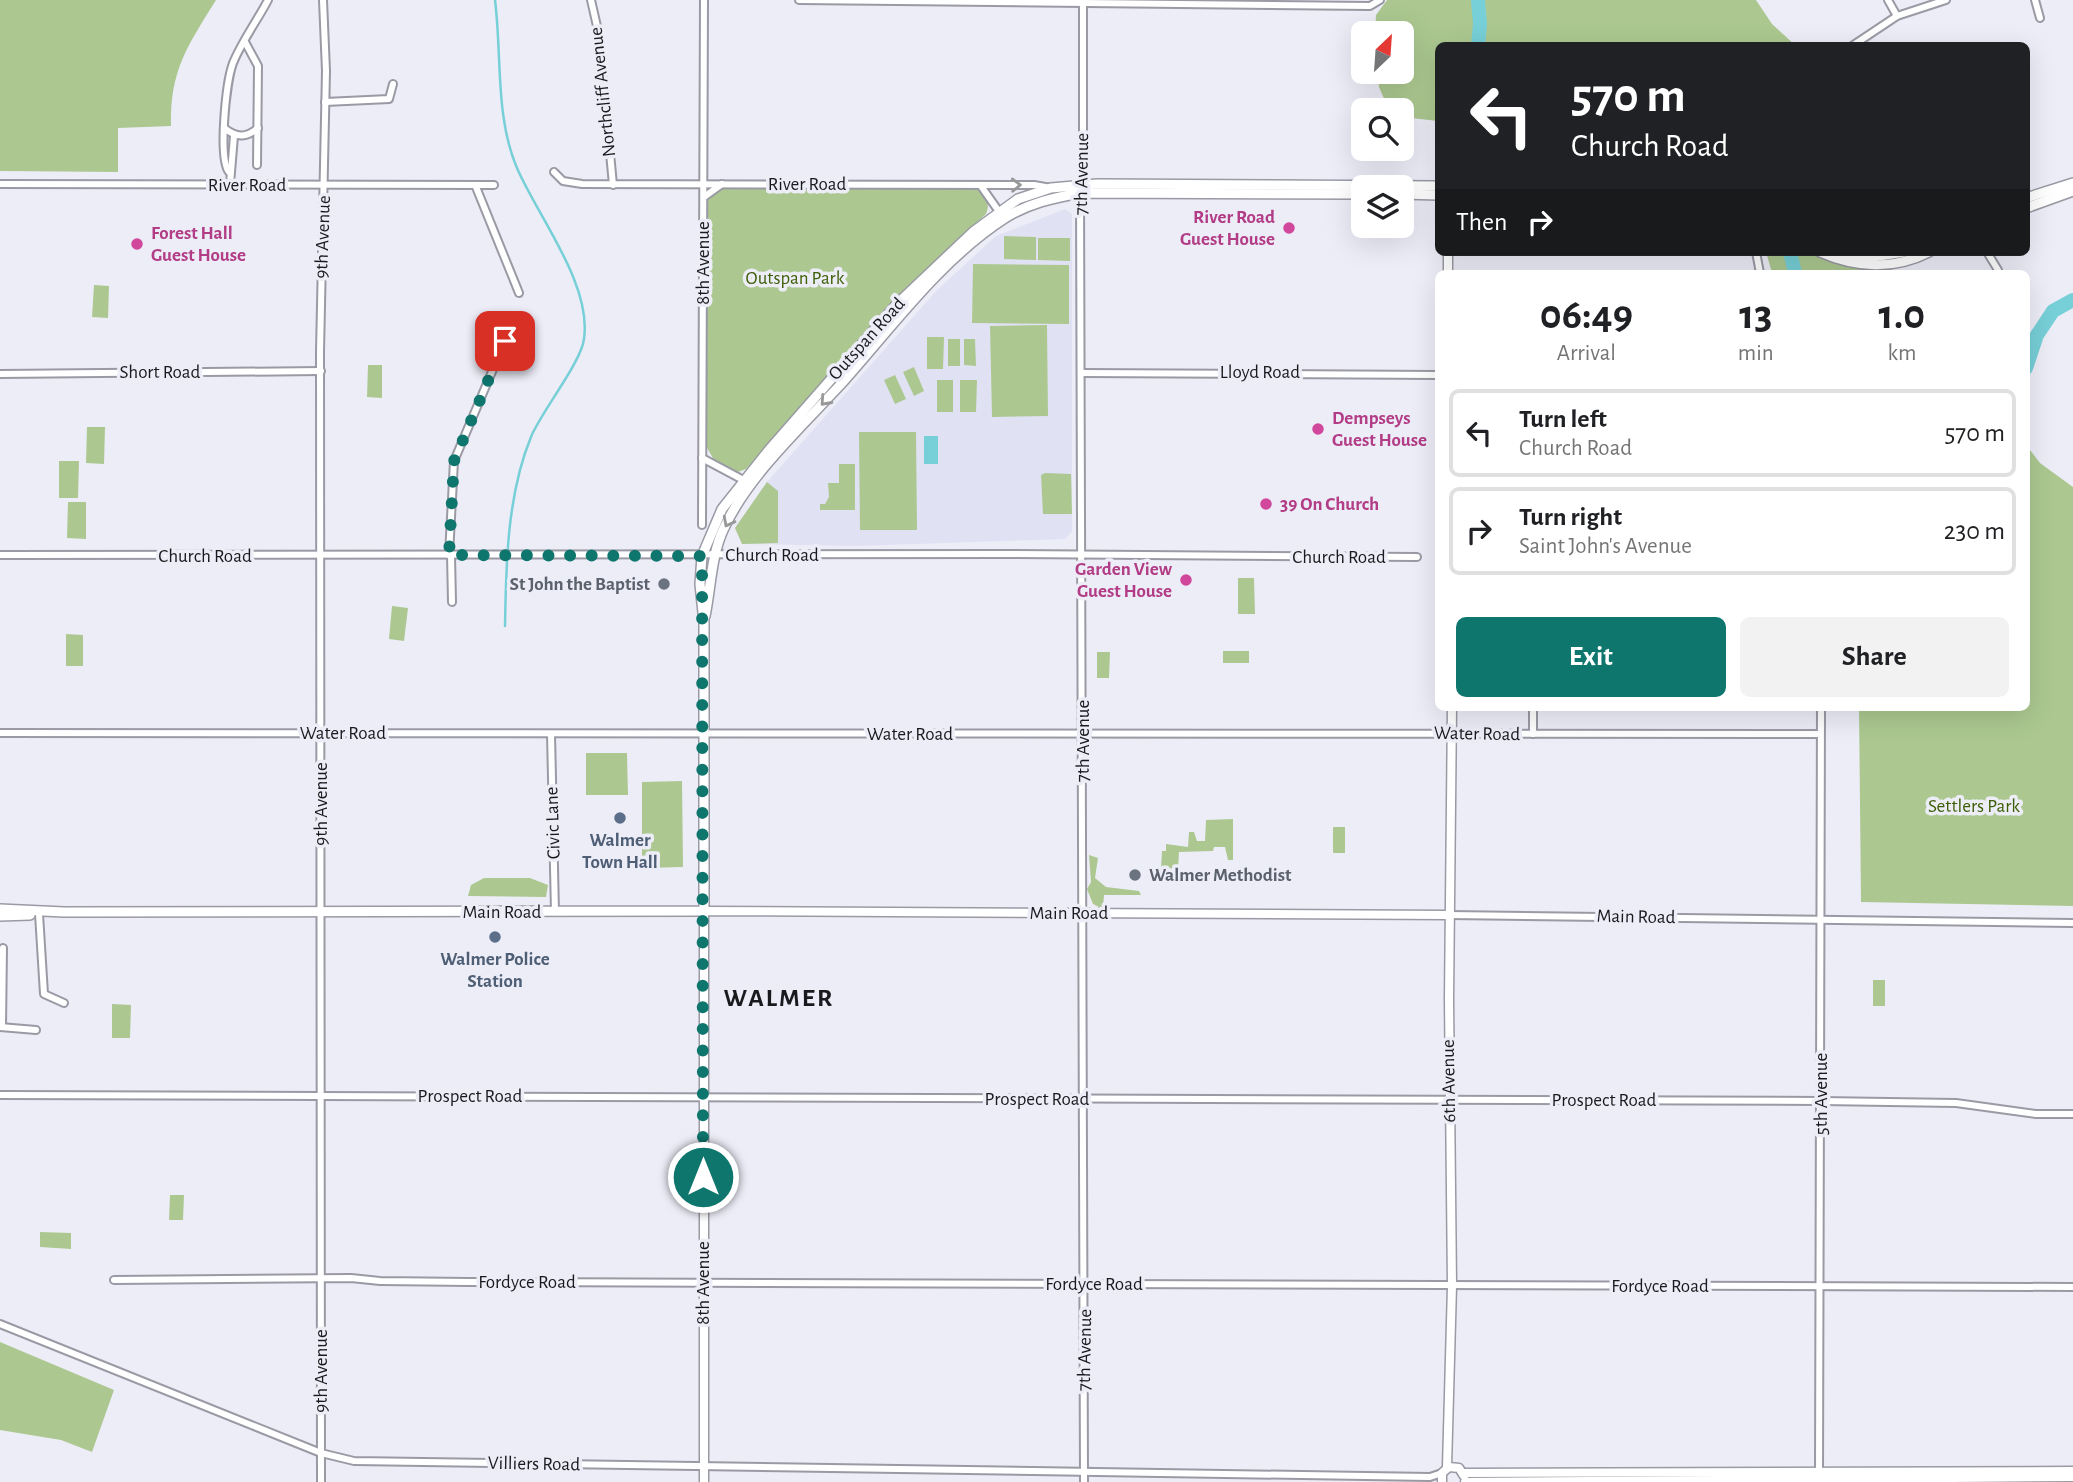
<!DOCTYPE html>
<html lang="en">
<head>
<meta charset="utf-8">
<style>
	:root { --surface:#fff; --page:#f2f2f2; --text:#202124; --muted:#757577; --line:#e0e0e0; --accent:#0f766e }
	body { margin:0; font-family:"Alegreya Sans",sans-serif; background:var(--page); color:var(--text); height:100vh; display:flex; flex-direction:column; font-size:26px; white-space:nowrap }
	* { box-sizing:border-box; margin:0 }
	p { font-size:23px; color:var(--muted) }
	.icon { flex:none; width:38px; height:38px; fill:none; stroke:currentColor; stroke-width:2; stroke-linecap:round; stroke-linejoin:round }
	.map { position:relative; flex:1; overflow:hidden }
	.details { position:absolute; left:1435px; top:270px; width:595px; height:441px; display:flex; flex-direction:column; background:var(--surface); border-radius:10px; box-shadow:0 7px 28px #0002 }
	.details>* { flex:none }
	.top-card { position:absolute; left:1435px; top:42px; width:595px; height:214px; border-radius:10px; box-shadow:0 7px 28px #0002; background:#202124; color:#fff; overflow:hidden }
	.needle { width:46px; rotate:25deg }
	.tools { position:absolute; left:1351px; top:21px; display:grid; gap:14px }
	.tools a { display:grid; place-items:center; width:63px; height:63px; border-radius:10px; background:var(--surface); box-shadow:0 7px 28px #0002; font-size:35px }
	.pin { position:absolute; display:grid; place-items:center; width:60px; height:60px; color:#fff; margin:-30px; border-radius:14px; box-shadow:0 4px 10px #0006 }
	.me { position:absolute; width:77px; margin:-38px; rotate:0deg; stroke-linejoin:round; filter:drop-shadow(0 0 5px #0008) }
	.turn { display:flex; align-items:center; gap:24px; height:147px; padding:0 21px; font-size:32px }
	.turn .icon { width:91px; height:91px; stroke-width:2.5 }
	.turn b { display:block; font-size:49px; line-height:60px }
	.then { display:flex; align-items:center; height:66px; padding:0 21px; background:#0003; gap:14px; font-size:26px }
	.eta { display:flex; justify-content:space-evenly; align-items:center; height:119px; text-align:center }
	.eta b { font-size:42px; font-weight:600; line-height:49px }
	.action { display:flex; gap:14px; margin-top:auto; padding:14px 21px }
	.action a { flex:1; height:80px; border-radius:10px; background:var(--accent); color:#fff; font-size:28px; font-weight:600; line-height:80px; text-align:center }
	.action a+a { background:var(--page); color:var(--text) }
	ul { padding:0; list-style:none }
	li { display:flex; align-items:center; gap:21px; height:88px; margin:0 14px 10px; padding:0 7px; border:4px solid var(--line); border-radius:10px }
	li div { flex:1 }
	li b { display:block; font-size:26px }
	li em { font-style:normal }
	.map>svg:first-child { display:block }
	.built { fill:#e1e1f4 }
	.green { fill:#acc890 }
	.water { fill:#77cfd7 }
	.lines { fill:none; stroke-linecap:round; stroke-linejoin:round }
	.stream { stroke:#77cfd7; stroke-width:2.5 }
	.river { stroke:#77cfd7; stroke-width:14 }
	.minor-casing { stroke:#999aa4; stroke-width:10 }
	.tertiary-casing { stroke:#999aa4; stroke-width:11 }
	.secondary-casing { stroke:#999aa4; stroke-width:12 }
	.minor { stroke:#fff; stroke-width:6 }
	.tertiary { stroke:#fff; stroke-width:8 }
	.secondary { stroke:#fff; stroke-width:9 }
	.oneway { stroke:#989899 }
	.route { stroke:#0f766e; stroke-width:12; stroke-dasharray:0 21.6 }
	.hotel-dot { fill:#d1479c; stroke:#ededf8; stroke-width:2.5 }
	.worship-dot { fill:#6b7280; stroke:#ededf8; stroke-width:2.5 }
	.service-dot { fill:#5c6f8a; stroke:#ededf8; stroke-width:2.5 }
	.labels { text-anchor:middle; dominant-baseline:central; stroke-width:7; stroke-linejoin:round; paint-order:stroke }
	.street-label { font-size:19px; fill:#191a1d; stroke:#ededf8 }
	.hotel-label { font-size:19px; font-weight:bold; fill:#b23c85; stroke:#ededf8; text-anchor:start }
	.park-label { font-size:19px; fill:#3d5e04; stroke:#ededf8 }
	.worship-label { font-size:19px; font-weight:bold; fill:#5b616d; stroke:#ededf8; text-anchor:end }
	.service-label { font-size:19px; font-weight:bold; fill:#4e5e75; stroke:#ededf8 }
	.district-label { font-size:26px; font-weight:bold; letter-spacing:2px; fill:#191a1d; stroke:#ededf8 }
</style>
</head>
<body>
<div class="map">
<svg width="2073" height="1482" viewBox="0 0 2073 1482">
	<rect width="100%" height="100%" fill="#ededf8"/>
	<!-- built -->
	<polygon class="built" points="1065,209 1072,214 1072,532 1065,539 856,546 742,544 735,528 767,482 937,290 996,236"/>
	<!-- green -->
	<g class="green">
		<path d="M0,0H216C187,47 170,70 171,126L118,128V172L0,171Z"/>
		<polygon points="1387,0 1756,0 1772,24 1795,45 1438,46 1438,121 1402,117 1402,110 1389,110 1379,87 1378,72 1402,72 1402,33 1375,33 1376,15"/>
		<path d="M723,188L974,189C986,192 991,203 986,214L897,298L746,469L738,472L714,460L706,446L707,201L718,189Z"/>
		<polygon points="1004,236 1036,237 1036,260 1004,259"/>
		<polygon points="1038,238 1070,238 1070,261 1038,260"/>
		<polygon points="1766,252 1870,252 1873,273 1772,273"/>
		<polygon points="973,264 1069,265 1069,324 972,323"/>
		<polygon points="94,285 109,286 108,318 92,317"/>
		<polygon points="1047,325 1048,416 992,417 990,326"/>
		<polygon points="927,337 944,337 943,369 927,369"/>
		<rect x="948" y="339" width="12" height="27"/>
		<polygon points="964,339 975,339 976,366 964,365"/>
		<polygon points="368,365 382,365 382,398 367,397"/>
		<polygon points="914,367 924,391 914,396 903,372"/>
		<polygon points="895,375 906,399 895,404 884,380"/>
		<rect x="937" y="380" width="16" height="32"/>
		<polygon points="960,380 977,380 976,412 960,412"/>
		<polygon points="87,427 105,427 104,464 86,463"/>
		<polygon points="859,432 916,432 917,530 860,530"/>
		<polygon points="2027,446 2040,463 2073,487 2073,906 1861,902 1859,707 2026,707"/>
		<polygon points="59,461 79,461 78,498 59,498"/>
		<polygon points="839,464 855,464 855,510 820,510 820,504 825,504 829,497 828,483 839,483"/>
		<polygon points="1045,473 1071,474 1072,514 1043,514 1041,475"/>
		<polygon points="767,482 778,491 778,543 742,544 735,528"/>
		<polygon points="68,502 86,502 86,539 67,538"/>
		<polygon points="1238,578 1254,578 1255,614 1238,614"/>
		<polygon points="392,606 408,608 404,641 389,639"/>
		<polygon points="66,634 83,635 83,666 66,666"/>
		<rect x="1223" y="651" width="26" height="12"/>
		<polygon points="1097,652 1110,652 1109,678 1097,678"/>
		<polygon points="586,753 627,753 628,795 586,795"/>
		<polygon points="682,781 683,867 642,868 642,782"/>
		<polygon points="1233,819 1233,860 1228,860 1225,847 1214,847 1213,851 1179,852 1178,869 1161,868 1162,851 1166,851 1166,844 1188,847 1189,832 1194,832 1197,841 1205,841 1206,820"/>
		<rect x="1333" y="827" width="12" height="26"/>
		<polygon points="1089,855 1098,858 1095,878 1106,887 1139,891 1141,895 1104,895 1103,909 1093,904 1087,889 1091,882"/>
		<polygon points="484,878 530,878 548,885 546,897 468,896 471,885"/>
		<rect x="1873" y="980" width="12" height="26"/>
		<polygon points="112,1004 131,1005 130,1038 112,1038"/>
		<polygon points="170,1195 184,1195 183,1220 169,1220"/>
		<polygon points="40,1232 71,1233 71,1249 40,1247"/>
		<polygon points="0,1342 114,1390 92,1452 61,1440 0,1430"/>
	</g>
	<!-- water -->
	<rect class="water" x="924" y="436" width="14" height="28"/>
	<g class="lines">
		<!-- stream -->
		<path class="stream" d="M495,0C502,55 495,117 517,168C538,217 592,284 584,339C581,363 541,412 531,437C507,495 506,565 505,626"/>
		<!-- river -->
		<g class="river">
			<polyline points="1478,0 1480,24 1478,46"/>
			<polyline points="1790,252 1795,273"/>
			<polyline points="2026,368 2037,335 2053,311 2073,300"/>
		</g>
		<defs>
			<g id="minor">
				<polyline points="591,0 599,35 613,185"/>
				<polyline points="799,0 1370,6 1380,0"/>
				<polyline points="1083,0 1083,185 1080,193 1084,1482"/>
				<polyline points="1888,0 1897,16"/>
				<polyline points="2035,0 2040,18"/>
				<polyline points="245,42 258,66 257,165"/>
				<polyline points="1852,46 1897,16 1946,0"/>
				<polyline points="325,102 389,99 393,84"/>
				<path d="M224,128C237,138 246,138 258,128"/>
				<path d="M229,172C218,158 226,82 233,63C242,41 257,21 268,0"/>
				<polyline points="554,172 563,181 582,184 1034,185 1051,188"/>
				<polyline points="0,184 494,185"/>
				<polyline points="230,184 234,136"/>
				<polyline points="981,186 1000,213"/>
				<polyline points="476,187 519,293"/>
				<polyline points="704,197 722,184"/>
				<polyline points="1756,252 1760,273"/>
				<polyline points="1987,252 1998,270"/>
				<polyline points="1081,373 1438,375"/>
				<polyline points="0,374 321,371"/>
				<polyline points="702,458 747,482"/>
				<polyline points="702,525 704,0"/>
				<polyline points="0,555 1003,554 1417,557"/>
				<polyline points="449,555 454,461 505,341"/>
				<polyline points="451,555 452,602"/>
				<polyline points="0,733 1820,734"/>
				<polyline points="551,734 555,912"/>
				<polyline points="1533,734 1533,707"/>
				<polyline points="39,914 44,994 64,1003"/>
				<polyline points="1449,915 2073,923"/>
				<polyline points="0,1027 36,1030"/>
				<polyline points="2,1027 3,948"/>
				<polyline points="0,1095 1821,1101 1956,1103 2036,1114 2073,1114"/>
				<polyline points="114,1280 351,1278 380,1281 469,1282 2073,1287"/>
				<polyline points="0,1324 321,1453 354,1461 1430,1477 1442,1473"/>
				<polyline points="1819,1473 1821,707"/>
				<polyline points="321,1482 320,352 326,71 323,0"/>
			</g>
			<g id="tertiary">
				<polyline points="1448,273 1448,252"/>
				<polyline points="1447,1467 1452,1286 1449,999 1452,707"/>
				<polyline points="1463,1473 2073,1471"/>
				<polyline points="704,1482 704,911 1449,915"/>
				<polyline points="1442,1482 1442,1473 1449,1467 1459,1468 1464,1476"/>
				<polyline points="1465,1482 2073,1477"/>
			</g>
			<g id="secondary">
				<polyline points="1402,194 1438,195"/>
				<polyline points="2026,198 2073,183"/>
				<polyline points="2026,208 2073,191"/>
				<path d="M1820,252C1856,268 1894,270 1929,252"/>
				<polyline points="1839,252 1866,258 1904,252"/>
				<path d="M705,616C711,587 711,555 724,528C748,476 802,426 841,384C892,327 940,260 1005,218C1029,203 1053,198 1080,193L1363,194"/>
				<polyline points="0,909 64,912 704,911 704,622 700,584 702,556 722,509 769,450 897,304 973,232 1018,199 1051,188 1097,184 1438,186"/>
				<polyline points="0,916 30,915"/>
			</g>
		</defs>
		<!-- minor casing -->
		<use href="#minor" class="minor-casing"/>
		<!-- tertiary casing -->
		<use href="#tertiary" class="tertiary-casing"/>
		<!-- secondary casing -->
		<use href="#secondary" class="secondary-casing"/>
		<!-- minor -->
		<use href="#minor" class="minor"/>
		<!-- tertiary -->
		<use href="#tertiary" class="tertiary"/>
		<!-- secondary -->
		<use href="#secondary" class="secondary"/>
	</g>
	<!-- one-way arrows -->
	<defs><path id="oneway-chevron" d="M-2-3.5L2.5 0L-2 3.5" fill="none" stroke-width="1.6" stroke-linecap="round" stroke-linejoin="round" transform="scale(1.75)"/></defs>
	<g class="oneway">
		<use href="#oneway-chevron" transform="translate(1016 185) rotate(-2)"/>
		<use href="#oneway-chevron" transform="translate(825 401) rotate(132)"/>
		<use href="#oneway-chevron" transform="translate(728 522) rotate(118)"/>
	</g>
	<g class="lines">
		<!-- route -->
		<polyline class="route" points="505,341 454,461 449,555 702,556 703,1177"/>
	</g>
	<!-- markers -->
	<g class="hotel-dot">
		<circle cx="1289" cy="228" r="7"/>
		<circle cx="137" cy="244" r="7"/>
		<circle cx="1318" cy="429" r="7"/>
		<circle cx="1266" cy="504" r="7"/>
		<circle cx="1186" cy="580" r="7"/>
	</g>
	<g class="worship-dot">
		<circle cx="664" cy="584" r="7"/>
		<circle cx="1135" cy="875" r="7"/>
	</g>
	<g class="service-dot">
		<circle cx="620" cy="818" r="7"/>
		<circle cx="495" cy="937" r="7"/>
	</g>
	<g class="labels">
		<!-- street labels -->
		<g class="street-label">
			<text transform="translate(603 92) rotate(-96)">Northcliff Avenue</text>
			<text transform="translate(1082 174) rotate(-89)">7th Avenue</text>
			<text x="807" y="184">River Road</text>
			<text x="247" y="185">River Road</text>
			<text transform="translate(323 237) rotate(-88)">9th Avenue</text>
			<text transform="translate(703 263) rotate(-90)">8th Avenue</text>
			<text transform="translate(867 339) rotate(-48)">Outspan Road</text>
			<text x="160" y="372">Short Road</text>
			<text x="1260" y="372">Lloyd Road</text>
			<text x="772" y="555">Church Road</text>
			<text x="205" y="556">Church Road</text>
			<text x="1339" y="557">Church Road</text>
			<text x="343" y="733">Water Road</text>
			<text x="910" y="734">Water Road</text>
			<text transform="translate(1477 734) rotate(1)">Water Road</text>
			<text transform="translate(1083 741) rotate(-90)">7th Avenue</text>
			<text transform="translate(321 804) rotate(-90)">9th Avenue</text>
			<text transform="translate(553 823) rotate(-92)">Civic Lane</text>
			<text x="502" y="912">Main Road</text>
			<text x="1069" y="913">Main Road</text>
			<text transform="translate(1636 917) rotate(1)">Main Road</text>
			<text transform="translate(1449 1081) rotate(-91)">6th Avenue</text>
			<text transform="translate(1821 1094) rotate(-90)">5th Avenue</text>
			<text x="470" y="1096">Prospect Road</text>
			<text x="1037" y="1099">Prospect Road</text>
			<text x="1604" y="1100">Prospect Road</text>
			<text x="527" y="1282">Fordyce Road</text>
			<text transform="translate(703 1283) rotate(-90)">8th Avenue</text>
			<text x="1094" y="1284">Fordyce Road</text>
			<text x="1660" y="1286">Fordyce Road</text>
			<text transform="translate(1085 1350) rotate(-89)">7th Avenue</text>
			<text transform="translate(321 1371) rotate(-90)">9th Avenue</text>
			<text transform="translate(534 1464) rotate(1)">Villiers Road</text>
		</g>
		<!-- hotel labels -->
		<g class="hotel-label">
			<text x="1275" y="217" text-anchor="end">River Road<tspan x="1275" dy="22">Guest House</tspan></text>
			<text x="151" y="233">Forest Hall<tspan x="151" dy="22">Guest House</tspan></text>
			<text x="1332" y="418">Dempseys<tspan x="1332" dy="22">Guest House</tspan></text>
			<text x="1280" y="504">39 On Church</text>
			<text x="1172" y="569" text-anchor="end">Garden View<tspan x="1172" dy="22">Guest House</tspan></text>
		</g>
		<!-- park labels -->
		<g class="park-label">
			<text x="795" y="278">Outspan Park</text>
			<text x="1974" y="806">Settlers Park</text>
		</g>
		<!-- worship labels -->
		<g class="worship-label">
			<text x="650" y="584">St John the Baptist</text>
			<text x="1149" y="875" text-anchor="start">Walmer Methodist</text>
		</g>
		<!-- service labels -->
		<g class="service-label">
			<text x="620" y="840">Walmer<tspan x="620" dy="22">Town Hall</tspan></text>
			<text x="495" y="959">Walmer Police<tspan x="495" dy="22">Station</tspan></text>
		</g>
		<!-- district labels -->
		<g class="district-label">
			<text x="779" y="998">WALMER</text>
		</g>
	</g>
</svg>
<div class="tools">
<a><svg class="needle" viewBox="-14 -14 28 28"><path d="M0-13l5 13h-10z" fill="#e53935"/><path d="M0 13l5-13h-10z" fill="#757577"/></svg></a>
<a><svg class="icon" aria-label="search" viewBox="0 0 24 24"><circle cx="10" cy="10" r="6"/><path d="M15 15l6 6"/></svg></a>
<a><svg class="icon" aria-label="layers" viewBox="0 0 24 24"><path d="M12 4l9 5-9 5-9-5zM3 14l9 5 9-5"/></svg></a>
</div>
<div class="pin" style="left:505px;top:341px;background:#d93025"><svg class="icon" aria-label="arrive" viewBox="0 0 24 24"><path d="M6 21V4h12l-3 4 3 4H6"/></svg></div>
<svg class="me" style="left:703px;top:1177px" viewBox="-20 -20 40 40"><circle r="17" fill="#0f766e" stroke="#fff" stroke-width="3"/><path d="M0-11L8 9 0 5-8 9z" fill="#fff"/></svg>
<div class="top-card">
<div class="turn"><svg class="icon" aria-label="left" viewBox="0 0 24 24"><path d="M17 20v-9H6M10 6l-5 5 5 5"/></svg><div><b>570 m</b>Church Road</div></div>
<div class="then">Then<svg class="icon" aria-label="right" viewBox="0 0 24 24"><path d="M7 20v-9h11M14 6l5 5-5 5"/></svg></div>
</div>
<section class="details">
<div class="eta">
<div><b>06:49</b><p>Arrival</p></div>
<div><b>13</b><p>min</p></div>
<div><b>1.0</b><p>km</p></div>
</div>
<ul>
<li><svg class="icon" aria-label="left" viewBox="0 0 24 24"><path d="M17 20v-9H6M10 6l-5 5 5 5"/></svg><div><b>Turn left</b><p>Church Road</p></div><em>570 m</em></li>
<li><svg class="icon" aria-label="right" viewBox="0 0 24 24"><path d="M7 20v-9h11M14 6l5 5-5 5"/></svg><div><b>Turn right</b><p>Saint John's Avenue</p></div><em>230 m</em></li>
</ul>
<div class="action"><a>Exit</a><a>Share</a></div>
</section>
</div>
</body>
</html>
